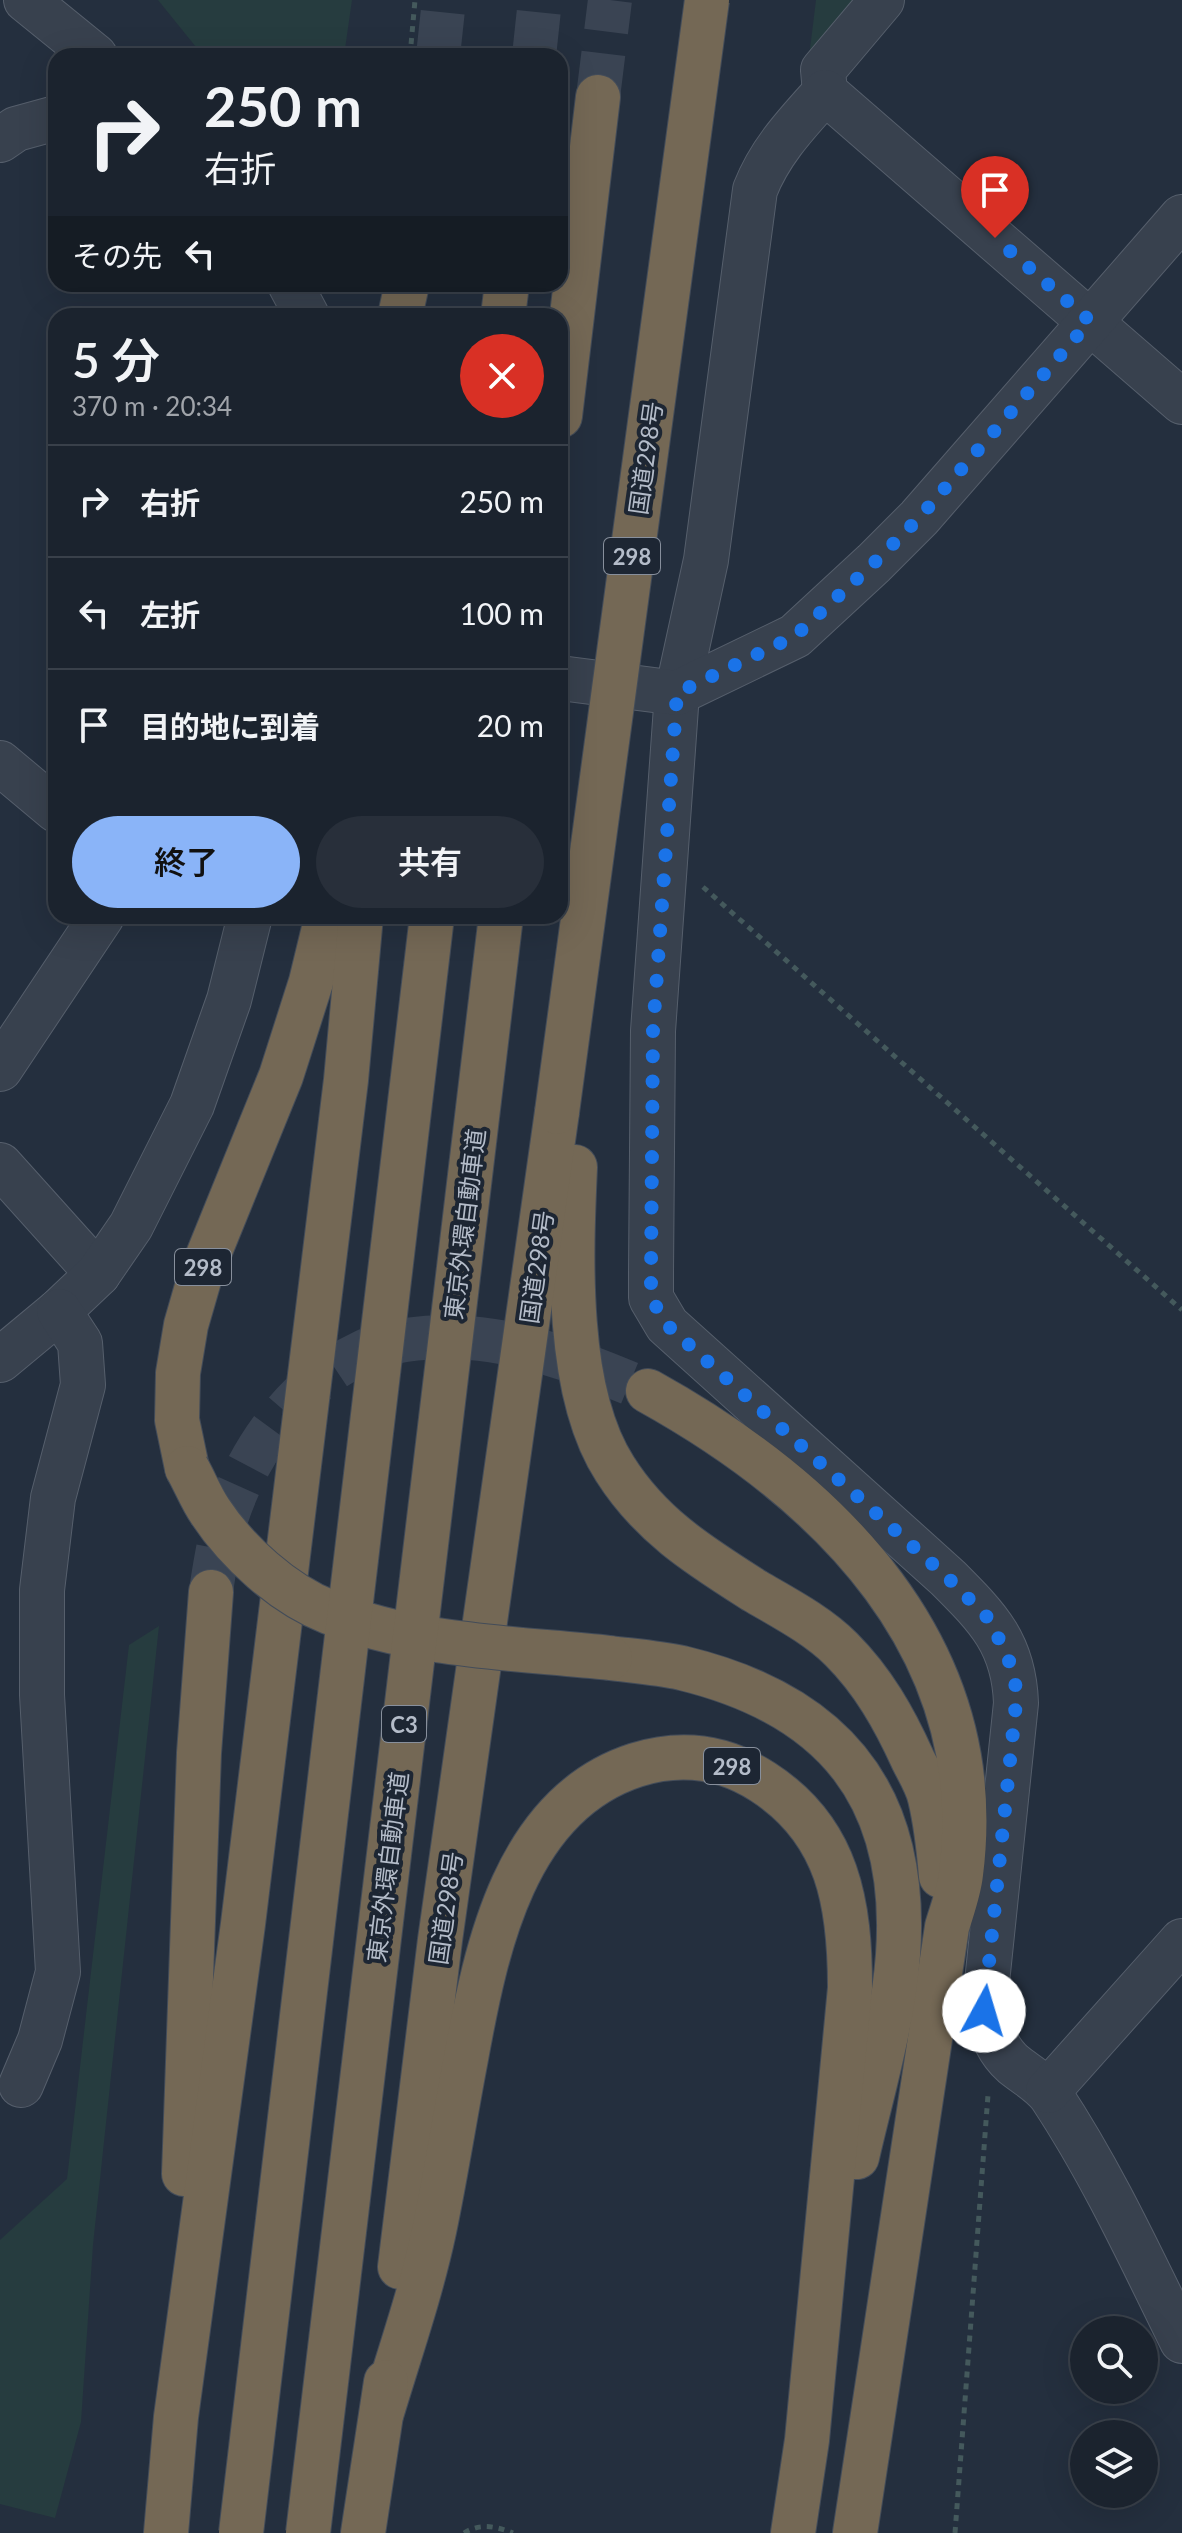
<!DOCTYPE html>
<html lang="ja">
<head>
<meta charset="utf-8">
<style>
	:root { --surface:#1b232e; --page:#282f3a; --text:#f1f3f6; --muted:#a0a4aa; --line:#39404a; --accent:#8ab4f8 }
	body { margin:0; font-family:Lato,"Noto Sans JP",sans-serif; background:var(--page); color:var(--text); height:100vh; display:flex; flex-direction:column; font-size:30px; white-space:nowrap }
	* { box-sizing:border-box; margin:0 }
	p { font-size:26px; color:var(--muted) }
	.icon { flex:none; width:44px; height:44px; fill:none; stroke:currentColor; stroke-width:2; stroke-linecap:round; stroke-linejoin:round }
	.map { position:relative; flex:1; overflow:hidden }
	.panel { position:absolute; left:48px; top:308px; width:520px; height:616px; display:flex; flex-direction:column; background:var(--surface); border-radius:24px; box-shadow:0 8px 32px #0002,0 0 0 2px var(--line) }
	.panel>* { flex:none }
	.hud { position:absolute; left:48px; top:48px; width:520px; height:244px; border-radius:24px; box-shadow:0 8px 32px #0002,0 0 0 2px var(--line); background:#1b232e; color:var(--text); overflow:hidden }
	.tools { position:absolute; left:1070px; top:2316px; display:grid; gap:16px }
	.tools a { display:grid; place-items:center; width:88px; height:88px; border-radius:50%; background:var(--surface); box-shadow:0 8px 32px #0002,0 0 0 2px var(--line); font-size:40px }
	.pin { position:absolute; display:grid; place-items:center; width:68px; height:68px; color:#fff; margin:-82px -34px; border-radius:50% 50% 50% 0; rotate:-45deg; box-shadow:0 0 8px #0007 }
	.pin .icon { rotate:45deg }
	.me { position:absolute; width:88px; margin:-44px; rotate:6deg; stroke-linejoin:round; filter:drop-shadow(0 0 6px #0008) }
	.turn { display:flex; align-items:center; gap:28px; height:168px; padding:0 24px; font-size:36px }
	.turn .icon { width:104px; height:104px; stroke-width:2.5 }
	.turn b { display:block; font-size:56px; line-height:68px }
	.then { display:flex; align-items:center; height:76px; padding:0 24px; background:#0003; gap:16px; font-size:30px }
	.round { display:grid; place-items:center; flex:none; width:84px; height:84px; border-radius:42px; background:var(--page) }
	.head { display:flex; align-items:center; justify-content:space-between; height:136px; padding:0 24px }
	h1 { font-size:48px; font-weight:600; line-height:60px }
	.cta { display:flex; gap:16px; margin-top:auto; padding:16px 24px }
	.cta a { flex:1; height:92px; border-radius:48px; background:var(--accent); color:#111; font-size:32px; font-weight:600; line-height:92px; text-align:center }
	.cta a+a { background:var(--page); color:var(--text) }
	ul { padding:0; list-style:none }
	li { display:flex; align-items:center; gap:24px; height:112px; padding:0 24px; border-top:2px solid var(--line) }
	li div { flex:1 }
	li b { display:block; font-size:30px }
	li em { font-style:normal }
	.map>svg:first-child { display:block }
	.green { fill:#263c3f }
	.lines { fill:none; stroke-linecap:round; stroke-linejoin:round }
	.highway-tunnel { stroke:#3a4453; stroke-width:44; stroke-dasharray:44 22; stroke-linecap:butt }
	.minor-casing { stroke:#565f6c; stroke-width:46 }
	.highway-casing { stroke:#434c59; stroke-width:46 }
	.path { stroke:#44595c; stroke-width:5; stroke-dasharray:6 6; stroke-linecap:butt }
	.minor { stroke:#38414e; stroke-width:44 }
	.highway { stroke:#746855; stroke-width:44 }
	.highway-bridge-casing { stroke:#434c59; stroke-width:46; stroke-linecap:butt }
	.highway-bridge { stroke:#746855; stroke-width:44 }
	.route { stroke:#1a73e8; stroke-width:14; stroke-dasharray:0 25.2 }
	.labels { text-anchor:middle; dominant-baseline:central; stroke-width:8; stroke-linejoin:round; paint-order:stroke }
	.shield { fill:#1d2633; stroke:#878f9c; stroke-width:2 }
	.shield-label { font-size:22px; font-weight:bold; fill:#b4bcc9 }
	.street-label { font-size:24px; fill:#b4bcc9; stroke:#1d2633 }
</style>
</head>
<body>
<div class="map">
<svg width="1182" height="2533" viewBox="0 0 1182 2533">
	<rect width="100%" height="100%" fill="#242f3e"/>
	<!-- green -->
	<g class="green">
		<polygon points="158,0 352,0 344,56 210,56 200,52"/>
		<polygon points="816,0 866,0 807,73"/>
		<polygon points="159,1626 93,2245 81,2422 55,2518 0,2504 0,2240 67,2179 129,1645"/>
	</g>
	<g class="lines">
		<!-- highway-tunnel -->
		<g class="highway-tunnel">
			<polyline points="438,56 444,0"/>
			<polyline points="534,56 540,0"/>
			<polyline points="598,97 610,0"/>
			<path d="M211,1592C213,1576 216,1560 219,1544C238,1464 289,1386 365,1351C396,1337 447,1335 480,1339C539,1346 594,1368 648,1391"/>
		</g>
		<defs>
			<g id="minor">
				<polyline points="26,0 95,56"/>
				<polyline points="825,92 823,70 882,0"/>
				<polyline points="0,140 16,129 56,118"/>
				<polyline points="290,284 307,316"/>
				<path d="M1182,402L825,92C798,122 770,151 755,190L706,560L677,693L653,1031L651,1272V1298L667,1325L948,1578C988,1618 1014,1644 1016,1703L984,2011C991,2031 997,2050 1013,2064C1025,2074 1042,2083 1051,2096C1102,2173 1141,2258 1182,2341"/>
				<polyline points="560,678 677,693 795,636 874,563 919,518 1182,217"/>
				<polyline points="0,763 56,810"/>
				<polyline points="0,1069 102,916"/>
				<polyline points="0,1165 98,1274"/>
				<polyline points="0,1360 59,1311 98,1274 131,1226 192,1105 229,1000 250,916"/>
				<polyline points="21,2085 40,2040 58,1972 42,1695 42,1590 53,1498 83,1385 80,1343 59,1311"/>
				<polyline points="1048,2091 1182,1941"/>
			</g>
			<g id="highway">
				<polyline points="400,316 407,284"/>
				<polyline points="503,316 507,284"/>
				<polyline points="560,416 598,97"/>
				<path d="M575,1167C571,1256 565,1392 615,1469C651,1526 700,1556 755,1591C784,1608 817,1625 841,1649C873,1681 894,1718 913,1760C919,1772 927,1785 930,1798C936,1823 939,1851 941,1876"/>
				<path d="M648,1391C830,1492 990,1649 961,1874C959,1892 952,1910 947,1927L855,2533"/>
				<polyline points="187,1468 177,1420 178,1373 186,1325 201,1273 281,1076 311,982 327,916"/>
				<path d="M610,1658C634,1661 659,1663 682,1668C835,1705 909,1797 898,1955C893,2023 872,2091 857,2157"/>
				<polyline points="184,2174 199,1753 211,1592"/>
				<polyline points="400,2267 440,1940 557,1112"/>
				<path d="M382,2412C400,2352 421,2292 434,2231C446,2174 455,2115 466,2058C486,1948 515,1804 636,1765C681,1751 723,1756 763,1782C839,1831 850,1905 850,1988L807,2440L793,2533"/>
				<polyline points="166,2533 176,2417 243,1924 346,1080 361,916"/>
				<polyline points="363,2533 386,2382"/>
			</g>
		</defs>
		<!-- minor casing -->
		<use href="#minor" class="minor-casing"/>
		<!-- highway casing -->
		<use href="#highway" class="highway-casing"/>
		<!-- path -->
		<g class="path">
			<polyline points="410,56 415,0"/>
			<polyline points="703,887 1182,1310"/>
			<path d="M464,2533C480,2523 495,2526 513,2533"/>
			<polyline points="955,2533 988,2095"/>
		</g>
		<!-- minor -->
		<use href="#minor" class="minor"/>
		<!-- highway -->
		<use href="#highway" class="highway"/>
		<defs>
			<g id="highway-bridge">
				<polyline points="557,1112 707,0"/>
				<path d="M187,1468C195,1482 201,1498 210,1511C237,1552 283,1594 329,1612C416,1647 518,1648 610,1658"/>
				<polyline points="241,2533 432,916"/>
				<polyline points="308,2533 501,916"/>
			</g>
		</defs>
		<!-- highway-bridge casing -->
		<use href="#highway-bridge" class="highway-bridge-casing"/>
		<!-- highway-bridge -->
		<use href="#highway-bridge" class="highway-bridge"/>
	</g>
	<g class="lines">
		<!-- route -->
		<polyline class="route" points="984,2011 1016,1703 1015,1674 990,1620 948,1578 667,1325 651,1298 651,1272 653,1031 677,693 795,636 874,563 919,518 1090,321 995,238"/>
	</g>
	<g class="labels">
		<!-- shield labels -->
		<g class="shield">
			<rect x="604" y="538" width="56" height="36" rx="6"/>
			<rect x="175" y="1249" width="56" height="36" rx="6"/>
			<rect x="382" y="1706" width="44" height="36" rx="6"/>
			<rect x="704" y="1748" width="56" height="36" rx="6"/>
		</g>
		<g class="shield-label">
			<text x="632" y="556">298</text>
			<text x="203" y="1267">298</text>
			<text x="404" y="1724">C3</text>
			<text x="732" y="1766">298</text>
		</g>
		<!-- street labels -->
		<g class="street-label">
			<text transform="translate(645 458) rotate(-82)">国道298号</text>
			<text transform="translate(464 1224) rotate(-83)">東京外環自動車道</text>
			<text transform="translate(536 1267) rotate(-82)">国道298号</text>
			<text transform="translate(387 1867) rotate(-83)">東京外環自動車道</text>
			<text transform="translate(445 1908) rotate(-82)">国道298号</text>
		</g>
	</g>
</svg>
<div class="tools">
<a><svg class="icon" aria-label="search" viewBox="0 0 24 24"><circle cx="10" cy="10" r="6"/><path d="M15 15l6 6"/></svg></a>
<a><svg class="icon" aria-label="layers" viewBox="0 0 24 24"><path d="M12 4l9 5-9 5-9-5zM3 14l9 5 9-5"/></svg></a>
</div>
<div class="pin" style="left:995px;top:238px;background:#d93025"><svg class="icon" aria-label="arrive" viewBox="0 0 24 24"><path d="M6 21V4h12l-3 4 3 4H6"/></svg></div>
<svg class="me" style="left:984px;top:2011px" viewBox="-20 -20 40 40"><circle r="19" fill="#fff"/><path d="M0-13L10 11 0 6-10 11z" fill="#1a73e8"/></svg>
<div class="hud">
<div class="turn"><svg class="icon" aria-label="right" viewBox="0 0 24 24"><path d="M7 20v-9h11M14 6l5 5-5 5"/></svg><div><b>250 m</b>右折</div></div>
<div class="then">その先<svg class="icon" aria-label="left" viewBox="0 0 24 24"><path d="M17 20v-9H6M10 6l-5 5 5 5"/></svg></div>
</div>
<section class="panel">
<div class="head"><div><h1>5 分</h1><p>370 m · 20:34</p></div><a class="round" style="background:#d93025;color:#fff"><svg class="icon" aria-label="close" viewBox="0 0 24 24"><path d="M6 6l12 12M18 6L6 18"/></svg></a></div>
<ul>
<li><svg class="icon" aria-label="right" viewBox="0 0 24 24"><path d="M7 20v-9h11M14 6l5 5-5 5"/></svg><div><b>右折</b></div><em>250 m</em></li>
<li><svg class="icon" aria-label="left" viewBox="0 0 24 24"><path d="M17 20v-9H6M10 6l-5 5 5 5"/></svg><div><b>左折</b></div><em>100 m</em></li>
<li><svg class="icon" aria-label="arrive" viewBox="0 0 24 24"><path d="M6 21V4h12l-3 4 3 4H6"/></svg><div><b>目的地に到着</b></div><em>20 m</em></li>
</ul>
<div class="cta"><a>終了</a><a>共有</a></div>
</section>
</div>
</body>
</html>
